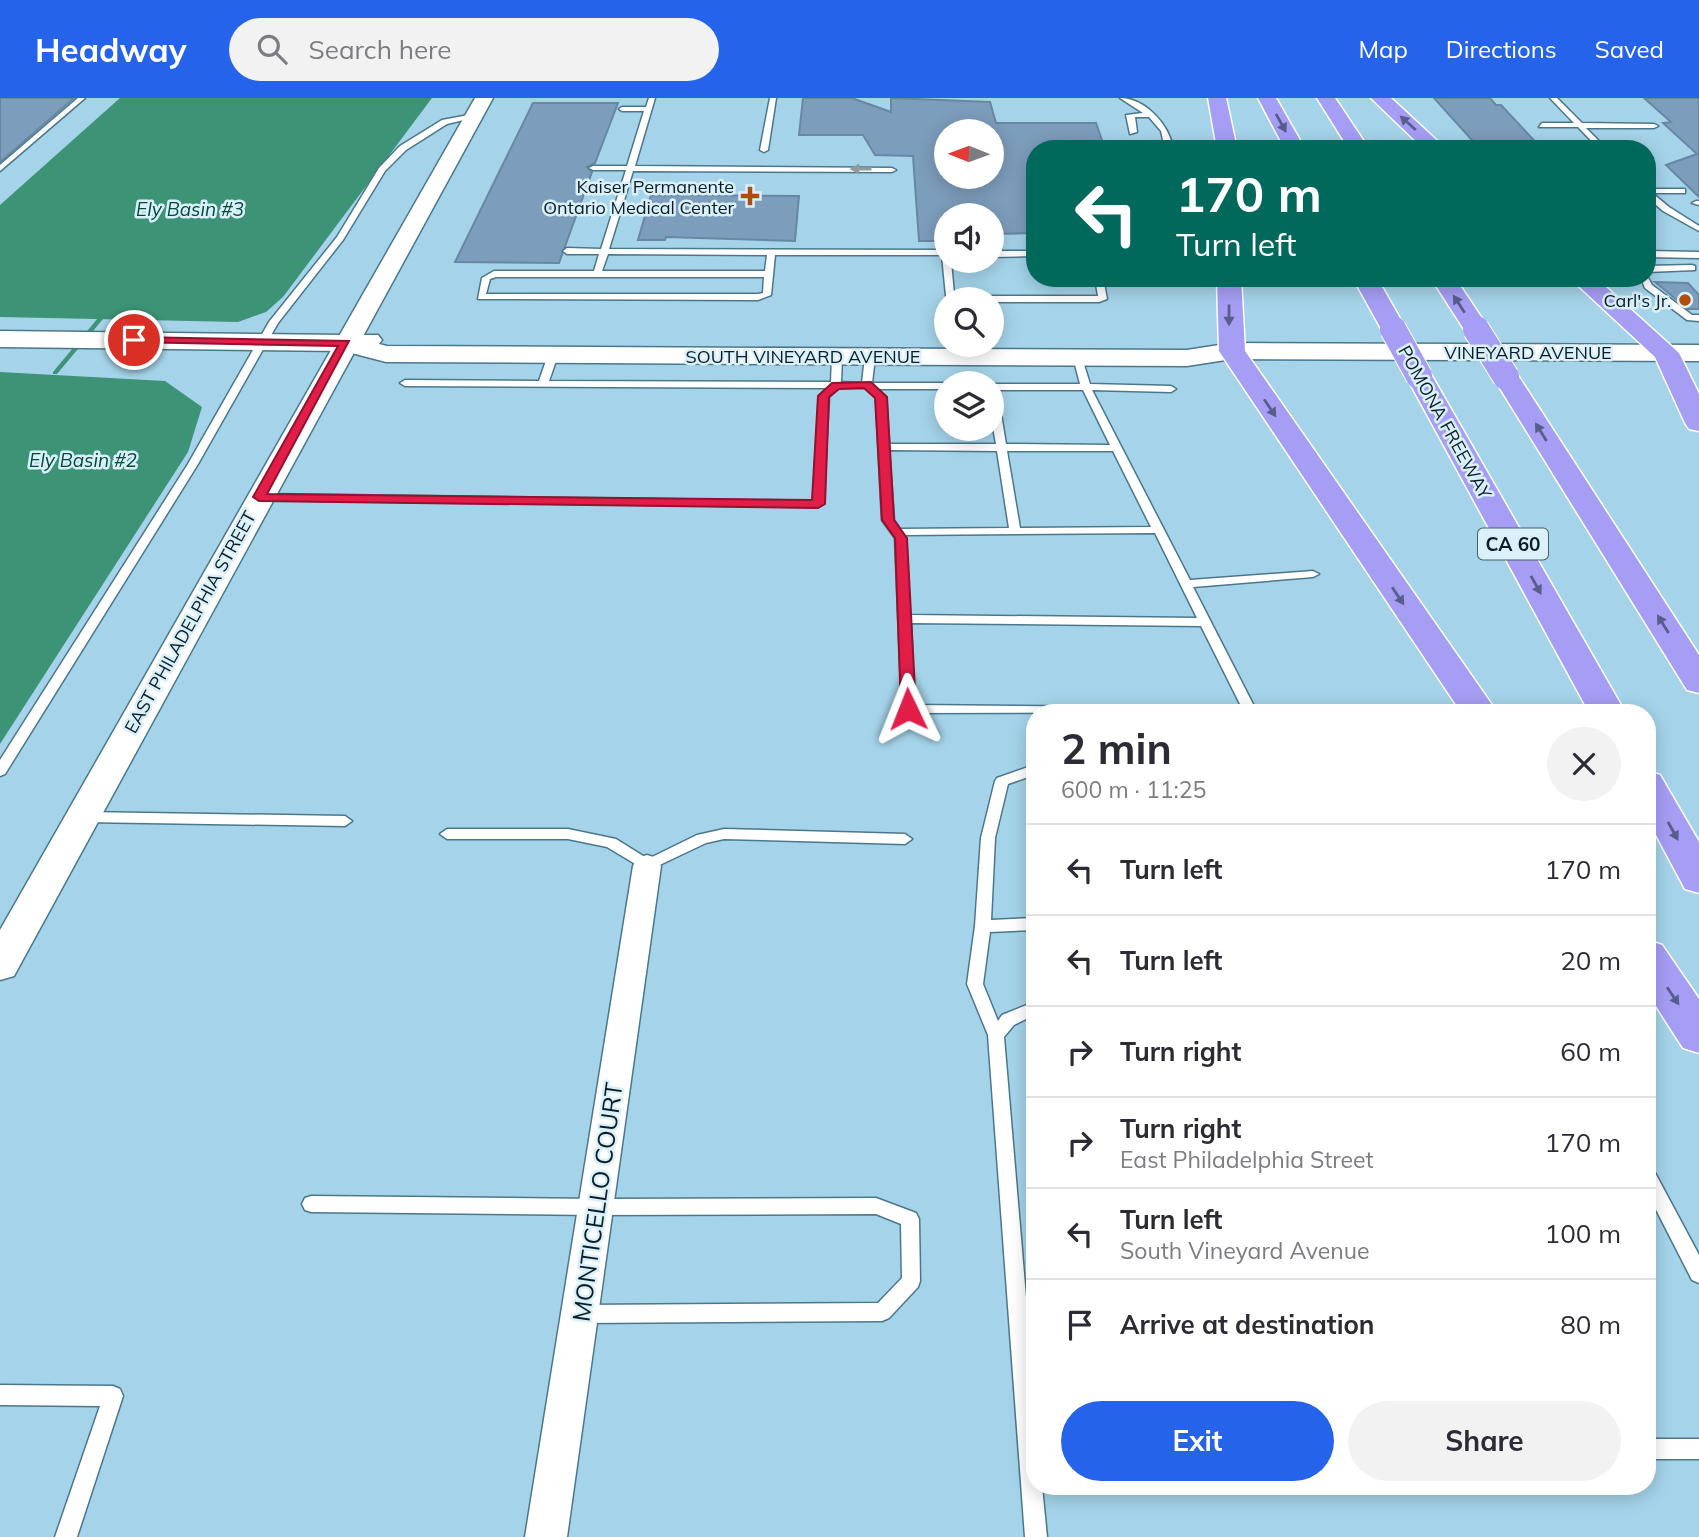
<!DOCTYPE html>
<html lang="en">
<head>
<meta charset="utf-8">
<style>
	:root { --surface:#fff; --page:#f2f2f3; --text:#2b2b33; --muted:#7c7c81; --line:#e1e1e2; --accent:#2563eb }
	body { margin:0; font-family:Mulish,sans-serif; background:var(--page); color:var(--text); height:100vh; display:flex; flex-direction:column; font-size:26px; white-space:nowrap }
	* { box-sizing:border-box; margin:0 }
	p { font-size:23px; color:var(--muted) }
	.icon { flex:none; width:38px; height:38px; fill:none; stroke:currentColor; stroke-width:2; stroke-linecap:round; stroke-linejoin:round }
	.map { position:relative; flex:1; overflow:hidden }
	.panel { position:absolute; left:1026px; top:606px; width:630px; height:791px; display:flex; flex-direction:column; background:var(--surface); border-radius:28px; box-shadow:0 4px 18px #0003 }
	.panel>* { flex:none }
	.banner { position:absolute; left:1026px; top:42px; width:630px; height:147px; border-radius:28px; box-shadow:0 4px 18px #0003; background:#00695c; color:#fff; overflow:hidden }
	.needle { width:46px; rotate:271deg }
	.tools { position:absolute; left:934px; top:21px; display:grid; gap:14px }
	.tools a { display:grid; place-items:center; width:70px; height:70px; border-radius:50%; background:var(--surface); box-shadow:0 4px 18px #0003; font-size:35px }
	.pin { position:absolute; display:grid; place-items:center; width:60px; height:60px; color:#fff; margin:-30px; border:4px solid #fff; border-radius:50%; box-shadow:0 2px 7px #0007 }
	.me { position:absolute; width:77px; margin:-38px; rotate:358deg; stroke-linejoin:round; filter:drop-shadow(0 0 5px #0008) }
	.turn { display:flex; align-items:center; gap:24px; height:147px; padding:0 35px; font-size:32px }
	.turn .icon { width:91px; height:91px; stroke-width:2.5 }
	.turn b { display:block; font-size:49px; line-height:60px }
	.round { display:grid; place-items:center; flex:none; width:74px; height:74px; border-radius:37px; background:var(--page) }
	.overview { display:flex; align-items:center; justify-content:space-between; height:119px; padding:0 35px }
	h1 { font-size:42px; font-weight:700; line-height:52px }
	.cta { display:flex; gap:14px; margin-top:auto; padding:14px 35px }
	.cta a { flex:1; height:80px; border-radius:42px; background:var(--accent); color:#fff; font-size:28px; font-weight:700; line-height:80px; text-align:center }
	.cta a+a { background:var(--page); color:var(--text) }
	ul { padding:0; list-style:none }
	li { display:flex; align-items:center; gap:21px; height:91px; padding:0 35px; border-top:2px solid var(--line) }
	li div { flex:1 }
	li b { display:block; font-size:26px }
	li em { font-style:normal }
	header { display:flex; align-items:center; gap:42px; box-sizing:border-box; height:98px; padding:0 35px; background:var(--accent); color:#fff }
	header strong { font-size:33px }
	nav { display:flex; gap:38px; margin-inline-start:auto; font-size:24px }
	.search { width:490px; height:63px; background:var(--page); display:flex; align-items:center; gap:18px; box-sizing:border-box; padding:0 24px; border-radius:38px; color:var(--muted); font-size:26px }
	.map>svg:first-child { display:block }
	.water { fill:#3d9375 }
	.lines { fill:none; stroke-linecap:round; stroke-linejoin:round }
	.stream { fill:#3d9375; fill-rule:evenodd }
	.building { fill:#7d9dbc; stroke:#6787a4; stroke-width:2; fill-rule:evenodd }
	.service-casing { stroke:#4b778b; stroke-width:3 }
	.minor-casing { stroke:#4b778b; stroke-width:3 }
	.tertiary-casing { stroke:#4b778b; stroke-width:3 }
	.secondary-casing { stroke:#4b778b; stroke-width:3 }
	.motorway-casing { stroke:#fff; stroke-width:3 }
	.service { fill:#fff; fill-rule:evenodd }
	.minor { fill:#fff; fill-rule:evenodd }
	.tertiary { fill:#fff; fill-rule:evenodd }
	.secondary { fill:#fff; fill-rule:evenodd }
	.motorway { fill:#a69ef5; fill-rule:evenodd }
	.motorway-bridge-casing { stroke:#fff; stroke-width:28; stroke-linecap:butt }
	.motorway-bridge { stroke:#a69ef5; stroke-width:26 }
	.oneway { fill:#585e8c }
	.oneway2 { fill:#91999c }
	.route { fill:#e11d48; stroke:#92132f; stroke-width:2 }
	.poi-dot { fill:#af4e0b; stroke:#daf1fc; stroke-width:2.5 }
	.labels { text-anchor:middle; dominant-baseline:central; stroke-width:5; stroke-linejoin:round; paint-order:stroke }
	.far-poi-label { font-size:18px; fill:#0a1d24; stroke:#daf1fc; text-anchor:end }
	.far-street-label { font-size:18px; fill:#0a1d24; stroke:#daf1fc }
	.far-water-label { font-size:19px; font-style:italic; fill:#004b36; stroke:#daf1fc }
	.shield { fill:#daf1fc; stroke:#485d65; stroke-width:2 }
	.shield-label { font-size:19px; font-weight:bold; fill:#0a1d24 }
	.near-street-label { font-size:24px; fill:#0a1d24; stroke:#daf1fc }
</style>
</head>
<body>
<header>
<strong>Headway</strong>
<div class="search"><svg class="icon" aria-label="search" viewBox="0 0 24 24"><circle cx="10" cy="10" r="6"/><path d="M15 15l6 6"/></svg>Search here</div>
<nav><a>Map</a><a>Directions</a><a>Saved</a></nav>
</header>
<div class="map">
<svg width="1699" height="1439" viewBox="0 0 1699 1439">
	<rect width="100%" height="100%" fill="#a5d4ea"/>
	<!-- water -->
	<g class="water">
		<polygon points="120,0 432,0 283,199 266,214 238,224 0,219 0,107"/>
		<polygon points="0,274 165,283 202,309 188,354 0,646"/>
	</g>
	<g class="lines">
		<!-- stream -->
		<polygon class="stream" points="98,220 103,221 57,276 53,276 53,274"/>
	</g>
	<!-- building -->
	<g class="building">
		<polygon points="0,0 74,0 0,64"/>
		<path d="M803,0H852L891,14V0L990,4L996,25H1096L1105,51H1034V135L992,136V117H947V143H919L913,58L875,57L863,37H799ZM947,33H992V79H947Z"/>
		<polygon points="1434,0 1490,0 1496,7 1501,7 1542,51 1480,51"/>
		<polygon points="1644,0 1699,0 1699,99 1666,67 1697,56 1663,25 1671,24"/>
		<polygon points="533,5 618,5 595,65 587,69 592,74 559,165 455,164"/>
		<polygon points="651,97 799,98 795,143 666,139 665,142 638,142"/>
		<polygon points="1655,184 1688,185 1699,197 1699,211 1688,211"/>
	</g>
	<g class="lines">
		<defs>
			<g id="service">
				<polygon points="78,0 85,0 0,73 0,67"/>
				<path d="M649,0H655L635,68L892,70L896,72L892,74L633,73L609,151L947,152V163H951L954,196L965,201H952L946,198L942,157H775L771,197L758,202L478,201L482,180L494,173H594L599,156H567L563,153L567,150L601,151L626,72H593L589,70L593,68H627L644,13H622L619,11L622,9H646ZM608,156L767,157L765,173H602ZM496,179H764L763,195L758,196H486L490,181Z"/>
				<polygon points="770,0 776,0 768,52 764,54 760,52"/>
				<path d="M1120,0C1145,0 1170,27 1173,51H1165L1161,33L1149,19H1135L1137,34L1130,36L1126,17L1143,15Z"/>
				<polygon points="1550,0 1557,0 1582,25 1654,26 1658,28 1654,30 1586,30 1607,51 1599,51 1578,29 1539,29 1542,25 1574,25"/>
				<polygon points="474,16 476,19 447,26 406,52 385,73 343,142 278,225 198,366 5,676 0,678 0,662 188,366 269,224 337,139 379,70 400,48 442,22"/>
				<polygon points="1647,91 1685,91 1685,95 1652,95 1669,109 1699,128 1699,133 1663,113 1647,99"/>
				<polygon points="1696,103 1699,103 1699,107 1692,105"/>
				<polygon points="992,153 1034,153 1034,158 992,159"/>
				<polygon points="1647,153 1699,154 1699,160 1647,159"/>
				<polygon points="1692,167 1695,168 1695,172 1647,174 1647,168"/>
				<polygon points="1647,178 1652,187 1692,217 1699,217 1699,223 1687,222 1645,190 1641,180 1647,180"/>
				<polygon points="1095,180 1103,180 1107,201 1099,204 992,204 992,201 988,201 992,198 1098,198"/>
				<path d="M553,254L558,257L549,283L831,284L832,259L837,256L842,259L841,284L862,285L865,259L870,256L875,259L872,285H948L947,291H877L886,299L889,346H996L992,324V286H1080L1073,259L1081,257L1090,286L1171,288L1176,291L1171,294L1092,292L1190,482L1313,473L1319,476L1313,479L1193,489L1257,614L908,615L902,611L895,440L882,422L876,300L865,290H839L829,299L823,406L818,409L259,402L254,399L259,396L813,403L819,298L827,290L405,288L400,285L405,282L539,283L548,257ZM997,292H1083L1110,347L1006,346ZM889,352L997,353L1009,430L900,431L894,422ZM1007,353H1113L1151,429L1020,430ZM1155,435L1197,520L910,517L905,437ZM911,525L1201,528L1242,610L914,607Z"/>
				<polygon points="1034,667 1034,677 1008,686 995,740 991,822 1034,820 1034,832 990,834 983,886 998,923 1002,917 1034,904 1034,917 1014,927 1004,939 1034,1294 1034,1388 1042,1388 1047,1439 1025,1439 988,937 967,886 975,828 981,740 995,683 997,680"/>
				<polygon points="83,714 345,718 352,723 345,728 83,724 76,719"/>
				<polygon points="447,731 568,731 616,741 648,761 697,737 724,731 905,736 912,741 905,746 724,741 706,745 647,773 607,749 568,741 447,741 440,736"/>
				<polygon points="1647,1069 1653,1071 1699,1157 1699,1185 1692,1182 1647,1094"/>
				<polygon points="311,1098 595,1101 876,1100 916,1115 919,1121 920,1183 918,1189 889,1220 882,1223 582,1225 575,1222 573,1216 575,1210 582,1207 878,1205 902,1180 901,1126 876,1116 595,1117 311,1114 305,1112 302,1106 305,1100"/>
				<polygon points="0,1287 113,1288 120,1291 123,1298 77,1439 55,1439 100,1308 0,1307"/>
				<rect x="1647" y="1341" width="52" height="20"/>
			</g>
			<polygon id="minor" points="647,757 657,760 661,768 567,1439 525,1439 633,768 637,760"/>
			<polygon id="tertiary" points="475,0 493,0 14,878 0,882 0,832"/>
			<polygon id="secondary" points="0,233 345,237 378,237 382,242 379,246 387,248 1187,252 1232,245 1699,247 1699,263 1232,261 1187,268 386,264 344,253 0,249"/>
			<g id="motorway">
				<polygon points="1208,0 1226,0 1237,51 1217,51"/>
				<polygon points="1258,0 1276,0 1305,51 1285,51"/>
				<polygon points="1317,0 1335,0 1369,51 1349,51"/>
				<polygon points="1371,0 1391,0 1446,51 1424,51"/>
				<polygon points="1217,180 1241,180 1245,253 1497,614 1461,614 1219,253"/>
				<polygon points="1353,180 1377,180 1406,231 1402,236 1384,236"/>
				<polygon points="1431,180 1455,180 1489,231 1485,236 1467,236"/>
				<polygon points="1570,180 1596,180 1679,255 1699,296 1699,333 1689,331 1685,325 1655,259"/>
				<polygon points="1419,270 1428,272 1432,278 1625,614 1589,614 1406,278 1410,272"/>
				<polygon points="1506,271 1515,273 1519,279 1699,557 1699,595 1687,592 1493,279 1497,273"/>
				<polygon points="1647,673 1660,677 1699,744 1699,795 1685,791 1647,720"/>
				<polygon points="1647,842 1662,847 1699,901 1699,955 1683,950 1647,894"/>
			</g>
		</defs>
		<!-- service casing -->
		<use href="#service" class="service-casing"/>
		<!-- minor casing -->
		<use href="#minor" class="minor-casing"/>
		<!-- tertiary casing -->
		<use href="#tertiary" class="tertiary-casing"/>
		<!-- secondary casing -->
		<use href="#secondary" class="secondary-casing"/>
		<!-- motorway casing -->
		<use href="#motorway" class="motorway-casing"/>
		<!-- service -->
		<use href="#service" class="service"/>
		<!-- minor -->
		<use href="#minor" class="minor"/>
		<!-- tertiary -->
		<use href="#tertiary" class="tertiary"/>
		<!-- secondary -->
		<use href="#secondary" class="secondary"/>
		<!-- motorway -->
		<use href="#motorway" class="motorway"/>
		<defs>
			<g id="motorway-bridge">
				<polyline points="1393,231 1419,278"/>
				<polyline points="1476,231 1506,279"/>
			</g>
		</defs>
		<!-- motorway-bridge casing -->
		<use href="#motorway-bridge" class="motorway-bridge-casing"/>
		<!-- motorway-bridge -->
		<use href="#motorway-bridge" class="motorway-bridge"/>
	</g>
	<!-- one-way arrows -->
	<defs><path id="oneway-solid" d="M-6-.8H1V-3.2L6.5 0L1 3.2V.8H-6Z" transform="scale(1.75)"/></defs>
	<g class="oneway">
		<use href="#oneway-solid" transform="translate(1281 25) rotate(61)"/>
		<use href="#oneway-solid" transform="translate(1408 25) rotate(-138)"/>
		<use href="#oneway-solid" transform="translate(1459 206) rotate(-123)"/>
		<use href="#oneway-solid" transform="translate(1229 217) rotate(90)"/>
		<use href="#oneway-solid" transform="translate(1270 310) rotate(56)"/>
		<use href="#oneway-solid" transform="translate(1541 334) rotate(-122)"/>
		<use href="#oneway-solid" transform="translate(1536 487) rotate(61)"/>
		<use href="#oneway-solid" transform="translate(1398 498) rotate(56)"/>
		<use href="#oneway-solid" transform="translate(1663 526) rotate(-122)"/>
		<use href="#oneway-solid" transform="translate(1673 733) rotate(61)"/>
		<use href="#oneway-solid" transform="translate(1673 898) rotate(56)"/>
	</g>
	<use class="oneway2" href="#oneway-solid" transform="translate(861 71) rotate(-180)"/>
	<!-- route -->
	<polygon class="route" points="134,239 349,243 267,396 812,402 818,298 832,285 871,284 887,299 894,422 907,440 916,611 908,615 901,611 895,440 882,422 875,300 864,290 839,291 829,299 825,406 818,410 259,403 253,399 338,248 130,244 130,240"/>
	<!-- markers -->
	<g class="poi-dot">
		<path d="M746.5 87.5h7v7h7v7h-7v7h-7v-7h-7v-7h7z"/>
		<circle cx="1685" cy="202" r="7"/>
	</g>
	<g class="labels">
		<!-- far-poi labels -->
		<g class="far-poi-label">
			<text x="734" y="88">Kaiser Permanente<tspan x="734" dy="21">Ontario Medical Center</tspan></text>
			<text x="1671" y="202">Carl's Jr.</text>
		</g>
		<!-- far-street labels -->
		<g class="far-street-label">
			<text x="1528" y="254">VINEYARD AVENUE</text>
			<text x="803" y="258">SOUTH VINEYARD AVENUE</text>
			<text transform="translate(1445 324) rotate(61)">POMONA FREEWAY</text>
			<text transform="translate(190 524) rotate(-61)">EAST PHILADELPHIA STREET</text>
		</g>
		<!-- far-water labels -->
		<g class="far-water-label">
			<text x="190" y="111">Ely Basin #3</text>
			<text x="83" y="362">Ely Basin #2</text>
		</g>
		<!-- shield labels -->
		<rect class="shield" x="1478" y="430.5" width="70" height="31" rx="5"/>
		<g class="shield-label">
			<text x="1513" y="446">CA 60</text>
		</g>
		<!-- near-street labels -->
		<g class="near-street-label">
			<text transform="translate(597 1104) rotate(-82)">MONTICELLO COURT</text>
		</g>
	</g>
</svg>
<div class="tools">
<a><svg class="needle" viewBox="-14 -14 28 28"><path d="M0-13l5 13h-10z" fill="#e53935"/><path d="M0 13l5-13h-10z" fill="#7c7c81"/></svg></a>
<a><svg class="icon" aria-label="sound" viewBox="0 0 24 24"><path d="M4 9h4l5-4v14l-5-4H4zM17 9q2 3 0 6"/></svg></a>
<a><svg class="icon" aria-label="search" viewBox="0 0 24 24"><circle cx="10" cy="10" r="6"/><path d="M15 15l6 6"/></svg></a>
<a><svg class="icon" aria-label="layers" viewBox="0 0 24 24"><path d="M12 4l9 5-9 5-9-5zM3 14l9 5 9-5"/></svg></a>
</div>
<div class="pin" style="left:134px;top:242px;background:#d93025"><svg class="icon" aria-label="arrive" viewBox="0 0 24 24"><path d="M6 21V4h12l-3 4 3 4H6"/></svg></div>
<svg class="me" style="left:908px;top:611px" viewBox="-20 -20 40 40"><path d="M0-17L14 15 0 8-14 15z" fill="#e11d48" stroke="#fff" stroke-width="4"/></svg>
<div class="banner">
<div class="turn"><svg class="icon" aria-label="left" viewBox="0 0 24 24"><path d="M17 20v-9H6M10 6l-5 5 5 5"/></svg><div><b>170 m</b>Turn left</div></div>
</div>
<section class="panel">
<div class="overview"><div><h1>2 min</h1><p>600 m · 11:25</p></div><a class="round"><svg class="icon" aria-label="close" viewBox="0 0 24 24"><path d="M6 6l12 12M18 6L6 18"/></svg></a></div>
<ul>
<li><svg class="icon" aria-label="left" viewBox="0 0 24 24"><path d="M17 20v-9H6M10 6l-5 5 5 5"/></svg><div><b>Turn left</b></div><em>170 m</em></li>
<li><svg class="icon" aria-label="left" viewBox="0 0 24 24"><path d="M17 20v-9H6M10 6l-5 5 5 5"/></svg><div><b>Turn left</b></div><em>20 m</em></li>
<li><svg class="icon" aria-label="right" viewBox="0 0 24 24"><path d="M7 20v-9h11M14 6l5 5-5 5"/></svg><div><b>Turn right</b></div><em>60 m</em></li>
<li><svg class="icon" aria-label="right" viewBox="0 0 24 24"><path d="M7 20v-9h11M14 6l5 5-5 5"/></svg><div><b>Turn right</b><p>East Philadelphia Street</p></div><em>170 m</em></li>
<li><svg class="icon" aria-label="left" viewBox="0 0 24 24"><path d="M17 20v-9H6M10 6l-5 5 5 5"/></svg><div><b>Turn left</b><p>South Vineyard Avenue</p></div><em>100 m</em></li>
<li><svg class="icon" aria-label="arrive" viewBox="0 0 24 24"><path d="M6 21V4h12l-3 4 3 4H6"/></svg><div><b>Arrive at destination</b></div><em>80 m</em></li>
</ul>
<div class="cta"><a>Exit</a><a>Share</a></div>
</section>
</div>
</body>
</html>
